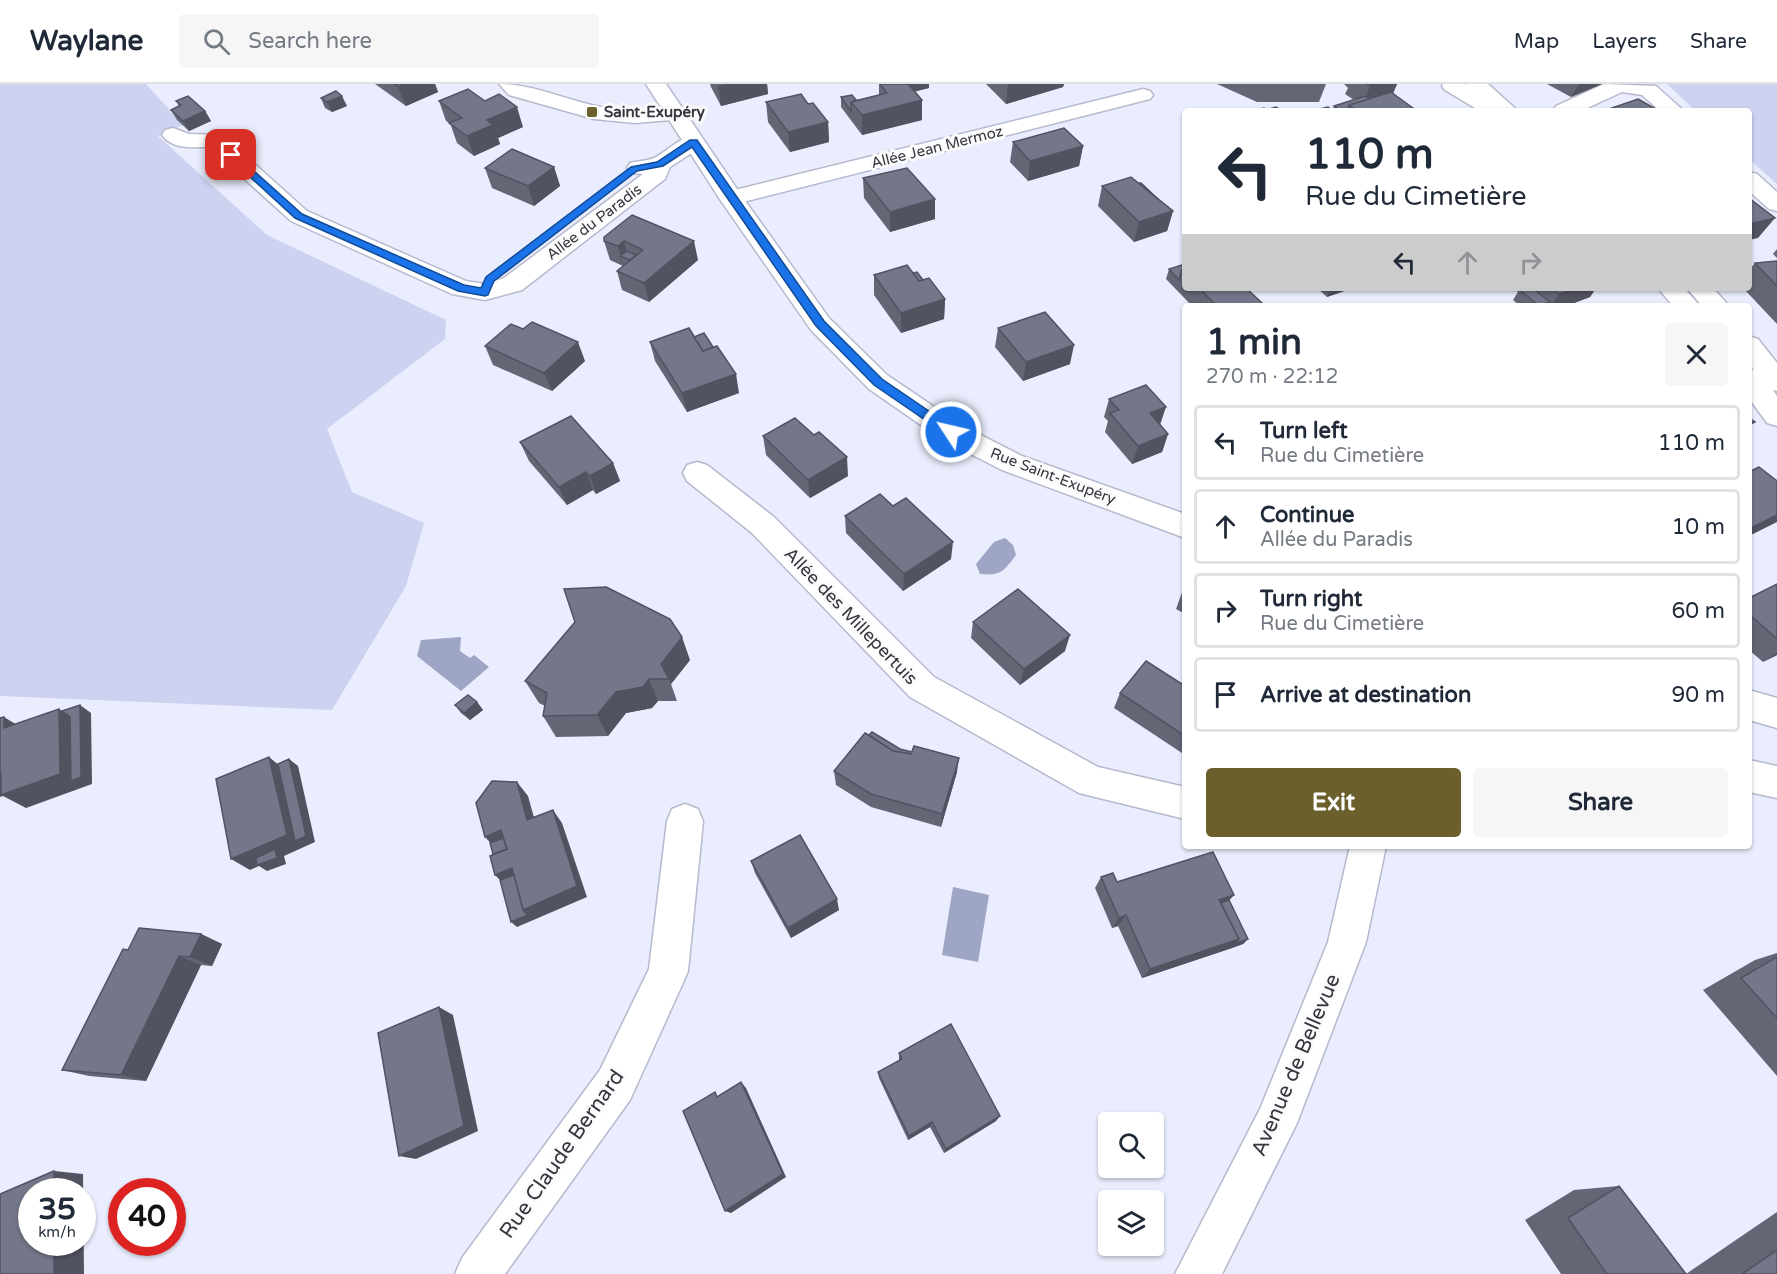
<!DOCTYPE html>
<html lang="en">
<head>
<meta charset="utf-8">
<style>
	:root { --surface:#fff; --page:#f6f6f7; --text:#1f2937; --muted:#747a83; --line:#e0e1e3; --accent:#6b5f2c }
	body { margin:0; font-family:"Varela Round",sans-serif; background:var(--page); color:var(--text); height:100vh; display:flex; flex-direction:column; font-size:22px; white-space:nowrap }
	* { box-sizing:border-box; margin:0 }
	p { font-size:20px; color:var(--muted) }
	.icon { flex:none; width:33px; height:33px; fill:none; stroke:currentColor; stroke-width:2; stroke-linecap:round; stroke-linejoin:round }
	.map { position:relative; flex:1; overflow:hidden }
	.side { position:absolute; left:1182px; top:219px; width:570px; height:546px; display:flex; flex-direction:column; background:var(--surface); border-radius:6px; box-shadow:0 2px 4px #0004 }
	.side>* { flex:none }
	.top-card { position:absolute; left:1182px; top:24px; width:570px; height:183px; border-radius:6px; box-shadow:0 2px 4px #0004; background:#fff; color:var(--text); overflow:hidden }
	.fabs { position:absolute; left:1098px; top:1028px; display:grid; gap:12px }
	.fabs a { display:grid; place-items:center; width:66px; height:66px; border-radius:6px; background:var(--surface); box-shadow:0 2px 4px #0004; font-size:30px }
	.speed { position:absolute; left:18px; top:1094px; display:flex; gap:12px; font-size:30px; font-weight:700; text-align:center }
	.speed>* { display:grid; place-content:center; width:78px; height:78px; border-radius:50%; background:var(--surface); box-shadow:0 2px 4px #0004; line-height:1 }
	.speed small { font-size:15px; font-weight:400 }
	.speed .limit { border:9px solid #d22; background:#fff; color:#111 }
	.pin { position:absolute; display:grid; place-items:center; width:51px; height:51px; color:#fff; margin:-26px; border-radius:12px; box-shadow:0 3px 9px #0006 }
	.me { position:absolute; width:66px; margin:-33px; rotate:305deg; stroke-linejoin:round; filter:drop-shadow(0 0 4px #0008) }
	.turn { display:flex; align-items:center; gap:21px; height:126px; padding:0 24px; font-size:27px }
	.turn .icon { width:78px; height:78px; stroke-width:2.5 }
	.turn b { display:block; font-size:42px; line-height:51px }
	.lanes { display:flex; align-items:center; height:57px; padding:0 24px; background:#0003; justify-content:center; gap:30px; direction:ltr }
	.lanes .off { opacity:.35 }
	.round { display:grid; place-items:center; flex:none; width:63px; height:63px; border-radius:6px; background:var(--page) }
	.summary { display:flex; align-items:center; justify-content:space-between; height:102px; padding:0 24px }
	h1 { font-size:36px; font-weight:800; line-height:45px }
	.button { display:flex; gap:12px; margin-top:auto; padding:12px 24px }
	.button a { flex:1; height:69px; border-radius:6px; background:var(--accent); color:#fff; font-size:24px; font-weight:800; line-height:69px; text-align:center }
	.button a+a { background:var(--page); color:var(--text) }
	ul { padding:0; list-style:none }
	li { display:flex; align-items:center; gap:18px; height:75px; margin:0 12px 9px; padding:0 12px; border:3px solid var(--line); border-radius:6px }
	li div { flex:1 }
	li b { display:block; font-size:22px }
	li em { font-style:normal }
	header { display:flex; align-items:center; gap:36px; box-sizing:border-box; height:84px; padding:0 30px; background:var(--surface); border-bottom:2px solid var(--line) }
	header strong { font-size:28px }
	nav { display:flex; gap:33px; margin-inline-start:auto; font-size:21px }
	.search { width:420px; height:54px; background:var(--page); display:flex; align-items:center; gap:15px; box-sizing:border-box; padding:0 21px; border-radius:6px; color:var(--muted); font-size:22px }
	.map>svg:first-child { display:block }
	.green { fill:#cdd2f1 }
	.water { fill:#9fa5c4 }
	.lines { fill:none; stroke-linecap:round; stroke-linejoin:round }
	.street-casing { stroke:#b6b9cd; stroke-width:3 }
	.secondary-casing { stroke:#b6b9cd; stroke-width:3 }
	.primary-casing { stroke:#b6b9cd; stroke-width:3 }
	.street { fill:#fff; fill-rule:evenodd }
	.secondary { fill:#fff; fill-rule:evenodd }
	.primary { fill:#fff; fill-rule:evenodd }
	.wall { fill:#646676 }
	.shaded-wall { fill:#515360 }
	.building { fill:#747789; stroke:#515360; stroke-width:1.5 }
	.route { fill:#1a73e8; stroke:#114b97; stroke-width:1.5 }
	.poi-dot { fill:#6b5f2c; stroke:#fbfbfb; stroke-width:2 }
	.labels { text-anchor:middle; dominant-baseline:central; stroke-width:6; stroke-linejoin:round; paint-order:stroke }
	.far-poi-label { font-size:15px; font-weight:bold; fill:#35373f; stroke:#fbfbfb; text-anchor:start }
	.far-street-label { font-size:15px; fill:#35373f; stroke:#fbfbfb }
	.street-label { font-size:18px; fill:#35373f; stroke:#fbfbfb }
	.near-street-label { font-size:21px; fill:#35373f; stroke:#fbfbfb }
</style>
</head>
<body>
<header>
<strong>Waylane</strong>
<div class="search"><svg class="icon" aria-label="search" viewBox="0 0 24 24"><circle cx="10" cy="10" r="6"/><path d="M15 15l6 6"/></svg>Search here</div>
<nav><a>Map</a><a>Layers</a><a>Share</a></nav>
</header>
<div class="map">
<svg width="1777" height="1190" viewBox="0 0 1777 1190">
	<rect width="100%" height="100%" fill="#eaedfd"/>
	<!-- green -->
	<g class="green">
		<polygon points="0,0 146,0 189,47 183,41 158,52 267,151 446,236 445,255 327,345 352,408 424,439 406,502 332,626 0,612"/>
		<polygon points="1667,0 1777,0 1777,100 1749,75 1749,27 1696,27"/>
	</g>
	<!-- water -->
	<g class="water">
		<path d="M1005,454L1013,461L1016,471C1004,487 1001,492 980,490L976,480L994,458Z"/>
		<polygon points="461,553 460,567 470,574 474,571 489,583 461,607 417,572 421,556"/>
		<polygon points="953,803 989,811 978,878 942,871"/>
	</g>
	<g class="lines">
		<defs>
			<g id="street">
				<path d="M499,0C536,0 574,20 612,25C626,26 641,27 655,26C665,25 673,23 683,25L686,30L683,35L635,39L594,35L509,11Z"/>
				<polygon points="1443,0 1464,0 1486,12 1504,27 1480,27 1445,6 1442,2"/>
				<polygon points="1604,0 1656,2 1684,27 1660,27 1642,11 1622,8 1581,27 1553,27 1556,22"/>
				<polygon points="1143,5 1150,7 1153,11 1150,15 731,121 723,119 719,114 723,109"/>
				<path d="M173,44L189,50L222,51L307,127L466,197L485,200L504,194L643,90L630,89L627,84L630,79C638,77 647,77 654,74C670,66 682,49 701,53L704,58L701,63L670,83L665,95L522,206L485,216L452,210L291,137L209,63C193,63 173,66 162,51L165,46Z"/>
				<polygon points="1749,88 1757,90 1777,108 1777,127 1769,125 1749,107"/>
				<polygon points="697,378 707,381 774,433 934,593 1098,683 1185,703 1185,735 1079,709 910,613 752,449 687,397 683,389 687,381"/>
				<polygon points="1749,676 1777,682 1777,714 1749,708"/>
				<polygon points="685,720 698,725 703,737 688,887 682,901 630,1016 505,1190 455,1190 462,1174 600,986 649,885 667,737 672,725"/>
				<polygon points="1350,762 1386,762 1366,858 1297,1039 1222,1190 1175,1190 1260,1025 1328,858"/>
			</g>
			<g id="secondary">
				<polygon points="646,0 666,0 741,111 829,234 887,291 961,341 1022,372 1185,430 1185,454 1002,386 941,355 869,305 811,246 719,114"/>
				<polygon points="1749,606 1777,614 1777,644 1749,636"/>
			</g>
			<g id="primary">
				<polygon points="1465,0 1488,0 1518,27 1494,27"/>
				<polygon points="1658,204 1684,204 1700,222 1673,222"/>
				<polygon points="1687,204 1713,204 1729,222 1702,222"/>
				<polygon points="1749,252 1758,255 1777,279 1777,307 1773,306 1777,312 1777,342 1767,339 1749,314 1749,285 1754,286 1749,280"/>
			</g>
		</defs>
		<!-- street casing -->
		<use href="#street" class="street-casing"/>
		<!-- secondary casing -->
		<use href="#secondary" class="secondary-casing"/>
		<!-- primary casing -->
		<use href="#primary" class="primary-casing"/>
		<!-- street -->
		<use href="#street" class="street"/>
		<!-- secondary -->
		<use href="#secondary" class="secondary"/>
		<!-- primary -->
		<use href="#primary" class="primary"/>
	</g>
	<!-- wall -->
	<g class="wall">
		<polygon points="375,0 435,0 438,8 406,22"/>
		<polygon points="710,0 767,0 768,10 721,22 711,3"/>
		<polygon points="879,0 929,4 915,7 922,16 922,36 862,51 841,23 841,13 856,16 879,11"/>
		<polygon points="986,0 1064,0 1063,3 1006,20"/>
		<polygon points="1217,0 1326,0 1319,18 1257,18"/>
		<polygon points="1344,0 1397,0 1393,10 1417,27 1320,27 1320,25 1332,26 1334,22 1354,16 1345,10 1348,4"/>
		<polygon points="1547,0 1602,0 1571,13"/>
		<polygon points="321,14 347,22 332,28 325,24"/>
		<polygon points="176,17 205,27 211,37 189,47 177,36 171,26 179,22"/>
		<polygon points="439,17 523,43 498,54 500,60 474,72 457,59 450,39 446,37"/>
		<polygon points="766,18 828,38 829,58 790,68 768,38"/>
		<polygon points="1013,58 1083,62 1079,82 1028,97 1010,78"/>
		<polygon points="554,83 560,102 534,122 492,104 485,84"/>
		<polygon points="863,94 935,115 935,135 890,148 864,114"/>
		<polygon points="1102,102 1159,116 1173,127 1167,147 1134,158 1098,122"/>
		<polygon points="632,131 698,176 649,218 622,206 617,187 623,182 610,176 604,157"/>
		<polygon points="1777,165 1777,174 1773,170"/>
		<polygon points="1777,177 1777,240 1743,204 1749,204 1749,186 1755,179"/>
		<polygon points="1185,180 1185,204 1246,204 1261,222 1192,222 1166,195 1169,185"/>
		<polygon points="913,189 945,215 944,235 901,249 874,211 874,191"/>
		<polygon points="1317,204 1353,204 1327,213"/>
		<polygon points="1513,204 1596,204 1590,213 1566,222 1520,222 1513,216 1518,208"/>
		<polygon points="998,244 1070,280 1023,297 995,263"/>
		<polygon points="694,253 739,309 687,328 655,277 650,258"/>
		<polygon points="485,262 585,277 552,307 493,281"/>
		<polygon points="1109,315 1168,350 1162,368 1132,380 1105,348 1108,337 1104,333"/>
		<polygon points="763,352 848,392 810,414 766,371"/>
		<polygon points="520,358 613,379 620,397 596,410 593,406 567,421 529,377"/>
		<polygon points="893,422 951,475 903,507 846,449 845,432"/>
		<polygon points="1185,500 1185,530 1176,525"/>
		<polygon points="1777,500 1777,571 1763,578 1749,566 1749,514"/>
		<polygon points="973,538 1065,567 1020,601 971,554"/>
		<polygon points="690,576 671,600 677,617 658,617 652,624 626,629 608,652 556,653 543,632 545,622 539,619 525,597"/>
		<polygon points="1185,602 1185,671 1114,624 1120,609"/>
		<polygon points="477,618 483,626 470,636 461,629 455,621"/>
		<polygon points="869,651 900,665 957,688 941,743 871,723 836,701 834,687"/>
		<polygon points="751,777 839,826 791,854 755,789"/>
		<polygon points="1101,793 1117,798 1234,811 1229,816 1248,855 1243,860 1229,865 1142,894 1118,842 1112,844 1095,804"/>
		<polygon points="201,850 222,860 212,882 201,881 146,997 89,992 62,986 128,866"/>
		<polygon points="1777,869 1777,992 1703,906 1755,876"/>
		<polygon points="899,969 996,1037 944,1069 930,1043 908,1056 879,994 878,988 899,977"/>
		<polygon points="1619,1102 1686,1190 1777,1128 1777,1190 1561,1190 1525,1136 1574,1106"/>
	</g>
	<!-- shaded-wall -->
	<g class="shaded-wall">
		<polygon points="404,0 435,0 438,8 406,22 398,3"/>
		<polygon points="727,0 767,0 768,10 721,22 718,2"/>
		<polygon points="906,0 929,0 929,4 906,10"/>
		<polygon points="1008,0 1064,0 1063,3 1006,20"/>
		<polygon points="1378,0 1397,0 1391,13 1362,22 1370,2"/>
		<polygon points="1579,0 1602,0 1571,13"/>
		<polygon points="342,12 347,22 332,28 327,18"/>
		<polygon points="922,16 922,36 862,51 862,31"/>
		<polygon points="517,23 523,43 498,54 500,60 474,72 467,52 487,36"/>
		<polygon points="205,27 211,37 189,47 183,37"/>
		<polygon points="828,38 829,58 790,68 788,48"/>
		<polygon points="1083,62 1079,82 1028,97 1030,77"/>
		<polygon points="554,83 560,102 534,122 528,102"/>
		<polygon points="935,115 935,135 890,148 890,128"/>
		<polygon points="1173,127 1167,147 1134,158 1139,138"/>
		<polygon points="1775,134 1758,154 1749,156 1749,140"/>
		<polygon points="624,157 629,176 620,172 623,182 618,162"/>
		<polygon points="694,157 698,176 649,218 644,199"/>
		<polygon points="1331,204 1353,204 1327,213"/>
		<polygon points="1576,204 1596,204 1590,213 1566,222 1551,222 1559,210"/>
		<polygon points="945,215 944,235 901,249 901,229"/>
		<polygon points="1550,218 1547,222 1539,222"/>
		<polygon points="578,258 585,277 552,307 544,289"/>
		<polygon points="1074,261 1070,280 1023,297 1026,278"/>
		<polygon points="736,290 739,309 687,328 682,309"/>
		<polygon points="1166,323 1160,341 1150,329"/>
		<polygon points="1168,350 1162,368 1132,380 1138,362"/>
		<polygon points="847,373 848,392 810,414 808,396"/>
		<polygon points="613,379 620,397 596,410 590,392"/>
		<polygon points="586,388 593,406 567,421 559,403"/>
		<polygon points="1777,431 1777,438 1749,452 1749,445"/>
		<polygon points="953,458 951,475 903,507 904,490"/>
		<polygon points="1070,551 1065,567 1020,601 1024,585"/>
		<polygon points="682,553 690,576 671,600 661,580"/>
		<polygon points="1777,569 1777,571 1763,578"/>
		<polygon points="649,595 658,617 652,624 626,629 608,652 597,631 616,608"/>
		<polygon points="477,618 483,626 470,636 464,629"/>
		<polygon points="80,621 91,629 92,700 26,724 3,712 0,713 0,691 4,644 4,633 27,647 59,625 80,639"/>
		<polygon points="269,673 286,687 289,675 298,682 315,758 284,772 286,780 267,787 259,782 250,786 231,775"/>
		<polygon points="959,674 957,688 941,743 942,730"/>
		<polygon points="517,698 528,712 538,748 527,736"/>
		<polygon points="553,726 562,739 587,813 517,843 511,838 523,826 506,802 495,791"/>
		<polygon points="501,746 518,777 496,765 485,753"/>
		<polygon points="1234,811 1224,822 1216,825 1219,816"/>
		<polygon points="837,815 839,826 791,854 788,844"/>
		<polygon points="1126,831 1118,842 1112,844 1119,834"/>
		<polygon points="201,850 222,860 212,882 190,873"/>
		<polygon points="1239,855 1248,855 1243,860 1229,865 1142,894 1150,885"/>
		<polygon points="179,872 201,881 146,997 121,991"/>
		<polygon points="439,923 453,931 478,1047 416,1075 399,1072"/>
		<polygon points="741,998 746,1004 786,1093 731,1129 725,1127"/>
		<polygon points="1000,1032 996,1037 944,1069 946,1065"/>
		<polygon points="932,1038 930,1043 908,1056 909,1052"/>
		<polygon points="54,1087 83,1090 84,1190 54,1190 54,1158 82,1158 82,1107 54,1107"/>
	</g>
	<!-- building -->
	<g class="building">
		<polygon points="394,0 404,0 398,3"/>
		<polygon points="880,0 908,0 922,16 862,31 851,18 887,9"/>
		<polygon points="1366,0 1378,0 1370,2"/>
		<polygon points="468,5 485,17 499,10 517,23 487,36 493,41 467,52 449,39 462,34 439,17"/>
		<polygon points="336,7 342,12 327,18 321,14"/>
		<polygon points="1391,8 1417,27 1357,27 1349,21"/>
		<polygon points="801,10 808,20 813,19 828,38 788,48 766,18"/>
		<polygon points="852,11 856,16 851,18 851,27 841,13"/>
		<polygon points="188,12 205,27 183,37 171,26 181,21 176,17"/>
		<polygon points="1365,12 1369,15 1349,21 1347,27 1341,27 1334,22"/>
		<polygon points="1638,15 1659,27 1663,27 1612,27 1609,25"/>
		<polygon points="1276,23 1282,27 1254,27 1264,24 1266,26"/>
		<polygon points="1328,23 1333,27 1322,27 1320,25"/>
		<polygon points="1064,44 1083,62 1030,77 1013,58"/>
		<polygon points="512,65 554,83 528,102 485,84"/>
		<polygon points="907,84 935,115 890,128 863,94"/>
		<polygon points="1131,93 1173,127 1139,138 1102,102"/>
		<polygon points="1139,99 1141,99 1159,116"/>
		<polygon points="1749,114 1775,134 1749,140"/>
		<polygon points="632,131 694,157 644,199 617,187 643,166 624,157 618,162 604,157 604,153"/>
		<polygon points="627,167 636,171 630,176 620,172"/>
		<polygon points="1777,177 1777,202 1755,179"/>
		<polygon points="1185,180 1185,185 1182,186 1179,196 1169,185"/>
		<polygon points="907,181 919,197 929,194 945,215 901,229 874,191"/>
		<polygon points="917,188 923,196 919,197 913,189"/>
		<polygon points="1199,204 1246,204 1262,219 1254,222 1217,222"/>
		<polygon points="1525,204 1532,204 1550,218 1539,222 1520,206"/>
		<polygon points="1551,204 1576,204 1559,210"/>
		<polygon points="1045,228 1074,261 1026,278 998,244"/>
		<polygon points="532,238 578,258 544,289 485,262 511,240 523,245"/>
		<polygon points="689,244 703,267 717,262 736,290 682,309 650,258"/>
		<polygon points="704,249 713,263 703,267 694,253"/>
		<polygon points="1146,301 1166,323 1150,329 1168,350 1138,362 1110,329 1119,326 1109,315"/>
		<polygon points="571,332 613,379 590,392 586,388 559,403 520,358"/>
		<polygon points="795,334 814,351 819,348 847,373 808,396 763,352"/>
		<polygon points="1749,334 1755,338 1749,341"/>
		<polygon points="1759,383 1777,397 1777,431 1749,445 1749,388"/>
		<polygon points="880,410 893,422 906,414 953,458 904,490 845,432"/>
		<polygon points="1777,500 1777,555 1749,530 1749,514"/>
		<polygon points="606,503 670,535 682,553 661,580 669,595 649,595 643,603 616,608 597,631 543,632 547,609 525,597 575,538 564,505"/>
		<polygon points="1018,505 1070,551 1024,585 973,538"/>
		<polygon points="1146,577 1185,602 1185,652 1120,609"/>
		<polygon points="468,611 477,618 464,629 455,621"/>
		<polygon points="80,621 81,693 71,697 70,633 62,627"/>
		<polygon points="59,625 60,690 1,711 1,690 0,691 0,634 4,633 4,644"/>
		<polygon points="872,648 900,665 912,668 911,670 893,667 869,651"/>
		<polygon points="865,649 893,667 911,670 914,662 959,674 942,730 871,710 834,687"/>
		<polygon points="269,673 287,751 231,775 216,695"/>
		<polygon points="289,675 306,752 295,757 278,680"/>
		<polygon points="492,697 517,698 527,736 553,726 577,802 523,826 512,784 495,791 490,772 507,765 501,746 485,753 476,719"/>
		<polygon points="800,751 837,815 788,844 751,777"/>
		<polygon points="503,754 507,765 493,770 490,759"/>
		<polygon points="275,765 277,774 257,781 256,774"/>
		<polygon points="1213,768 1234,811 1219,816 1239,855 1150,885 1126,831 1119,834 1101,793 1113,789 1117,798"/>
		<polygon points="514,791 523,826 528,831 511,838 500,796"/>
		<polygon points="1229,816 1248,855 1234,860 1239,855 1221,819"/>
		<polygon points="139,844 201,850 190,873 179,872 121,991 62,986 123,865 128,866"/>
		<polygon points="1777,873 1777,934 1741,894"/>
		<polygon points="439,923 464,1042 399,1072 378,949"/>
		<polygon points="951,940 1000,1032 946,1065 932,1038 909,1052 878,988 902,975 899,969"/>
		<polygon points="741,998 783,1090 725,1127 683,1027 715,1008 717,1013"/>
		<polygon points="54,1087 54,1107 32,1107 32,1158 54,1158 54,1190 0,1190 0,1110"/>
		<polygon points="1619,1102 1686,1190 1607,1190 1568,1134"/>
		<polygon points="1777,1166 1777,1190 1742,1190"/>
	</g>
	<!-- route -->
	<polygon class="route" points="690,56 697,56 824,237 882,295 955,345 955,351 947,351 874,301 816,242 692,63 663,82 637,87 494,197 488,211 485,212 458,207 295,134 226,71 234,69 302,130 464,201 481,204 486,193 631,83 657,78"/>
	<!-- markers -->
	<rect class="poi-dot" x="586" y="22" width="12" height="12" rx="3"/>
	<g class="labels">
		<!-- far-poi labels -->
		<g class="far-poi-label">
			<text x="604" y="28">Saint-Exupéry</text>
		</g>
		<!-- far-street labels -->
		<g class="far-street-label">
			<text transform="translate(937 63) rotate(-14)">Allée Jean Mermoz</text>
			<text transform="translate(594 138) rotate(-37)">Allée du Paradis</text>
			<text transform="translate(1053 392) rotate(21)">Rue Saint-Exupéry</text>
		</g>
		<!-- street labels -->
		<g class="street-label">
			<text transform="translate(851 532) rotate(46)">Allée des Millepertuis</text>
		</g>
		<!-- near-street labels -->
		<g class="near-street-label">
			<text transform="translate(1296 981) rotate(-67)">Avenue de Bellevue</text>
			<text transform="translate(562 1070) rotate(-55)">Rue Claude Bernard</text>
		</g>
	</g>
</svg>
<div class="fabs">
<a><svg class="icon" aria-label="search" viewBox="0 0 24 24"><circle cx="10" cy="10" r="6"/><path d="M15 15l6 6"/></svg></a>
<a><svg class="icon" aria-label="layers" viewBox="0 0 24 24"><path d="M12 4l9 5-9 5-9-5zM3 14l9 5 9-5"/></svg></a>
</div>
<div class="speed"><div>35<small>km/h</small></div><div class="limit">40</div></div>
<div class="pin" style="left:231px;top:71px;background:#d93025"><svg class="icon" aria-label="arrive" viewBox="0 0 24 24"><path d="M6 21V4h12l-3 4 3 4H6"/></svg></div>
<svg class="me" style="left:951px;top:348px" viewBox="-20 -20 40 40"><circle r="17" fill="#1a73e8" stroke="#fff" stroke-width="3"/><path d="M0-11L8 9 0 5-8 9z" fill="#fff"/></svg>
<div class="top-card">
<div class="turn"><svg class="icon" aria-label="left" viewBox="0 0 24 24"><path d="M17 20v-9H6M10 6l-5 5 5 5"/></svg><div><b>110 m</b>Rue du Cimetière</div></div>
<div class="lanes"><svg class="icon" aria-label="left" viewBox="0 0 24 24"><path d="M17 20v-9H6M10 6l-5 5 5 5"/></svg><svg class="icon off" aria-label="ahead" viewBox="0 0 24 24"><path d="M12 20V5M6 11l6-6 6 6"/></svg><svg class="icon off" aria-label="right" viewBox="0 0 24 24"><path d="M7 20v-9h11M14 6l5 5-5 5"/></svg></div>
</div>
<section class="side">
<div class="summary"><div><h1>1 min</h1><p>270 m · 22:12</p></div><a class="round"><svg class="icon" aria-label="close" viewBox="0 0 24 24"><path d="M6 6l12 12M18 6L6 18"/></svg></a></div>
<ul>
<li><svg class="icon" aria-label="left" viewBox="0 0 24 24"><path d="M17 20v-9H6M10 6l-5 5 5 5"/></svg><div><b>Turn left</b><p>Rue du Cimetière</p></div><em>110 m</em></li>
<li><svg class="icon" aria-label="ahead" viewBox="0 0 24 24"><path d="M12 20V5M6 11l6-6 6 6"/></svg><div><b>Continue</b><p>Allée du Paradis</p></div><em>10 m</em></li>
<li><svg class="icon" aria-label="right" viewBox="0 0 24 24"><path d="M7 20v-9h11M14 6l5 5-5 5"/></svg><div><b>Turn right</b><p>Rue du Cimetière</p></div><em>60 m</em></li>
<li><svg class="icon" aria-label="arrive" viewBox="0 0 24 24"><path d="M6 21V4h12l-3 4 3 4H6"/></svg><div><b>Arrive at destination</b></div><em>90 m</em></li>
</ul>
<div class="button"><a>Exit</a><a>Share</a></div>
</section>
</div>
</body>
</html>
